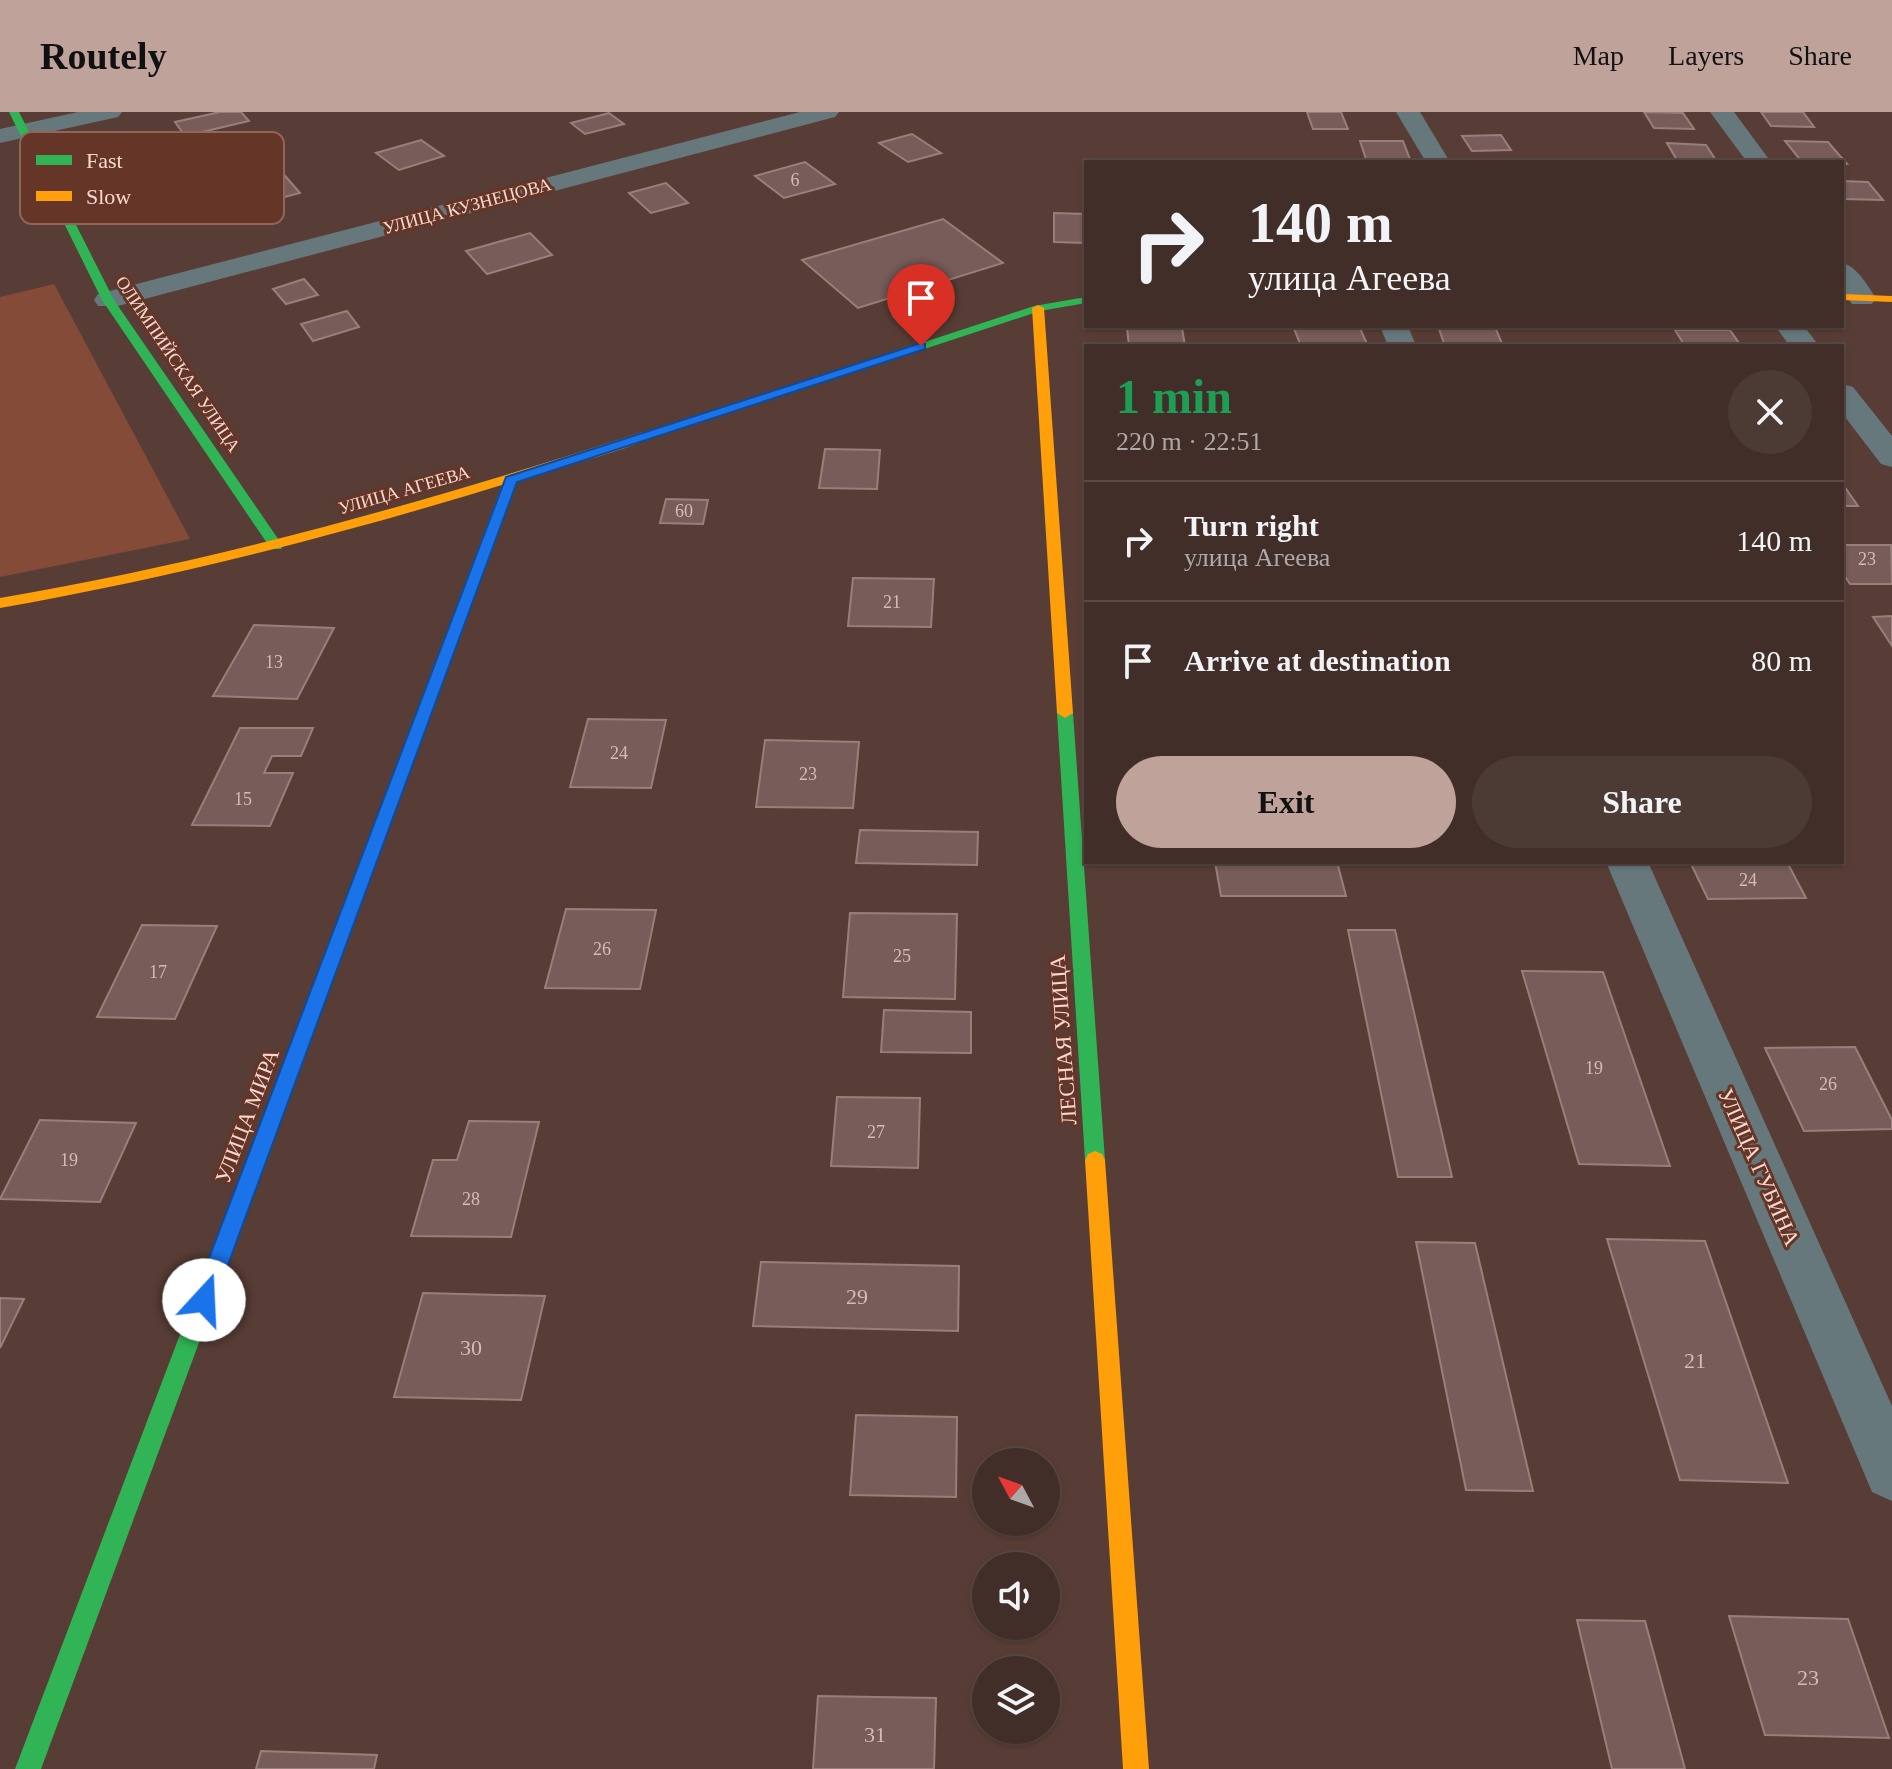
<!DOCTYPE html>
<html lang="en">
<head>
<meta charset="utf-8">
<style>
	:root { --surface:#412e28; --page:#4c3a34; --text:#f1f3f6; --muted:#aea8a8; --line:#5a4a45; --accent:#bfa299 }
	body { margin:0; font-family:Georgia,serif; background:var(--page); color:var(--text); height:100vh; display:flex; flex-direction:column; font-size:30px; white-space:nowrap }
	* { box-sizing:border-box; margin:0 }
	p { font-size:26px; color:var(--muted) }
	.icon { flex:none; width:44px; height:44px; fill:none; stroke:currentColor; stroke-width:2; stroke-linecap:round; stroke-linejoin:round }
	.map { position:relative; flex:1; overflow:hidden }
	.details { position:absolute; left:1084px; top:232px; width:760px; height:520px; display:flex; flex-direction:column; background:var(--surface); border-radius:0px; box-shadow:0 2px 6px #0004,0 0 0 2px var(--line) }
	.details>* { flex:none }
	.hud { position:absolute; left:1084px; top:48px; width:760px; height:168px; border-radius:0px; box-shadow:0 2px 6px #0004,0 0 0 2px var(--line); background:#412e28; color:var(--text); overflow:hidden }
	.needle { width:52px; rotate:311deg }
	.buttons { position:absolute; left:972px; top:1336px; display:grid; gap:16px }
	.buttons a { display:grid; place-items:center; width:88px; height:88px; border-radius:50%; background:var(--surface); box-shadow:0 2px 6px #0004,0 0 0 2px var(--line); font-size:40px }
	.pin { position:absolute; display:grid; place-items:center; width:68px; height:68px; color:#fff; margin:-82px -34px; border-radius:50% 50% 50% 0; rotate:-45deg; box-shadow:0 0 8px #0007 }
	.pin .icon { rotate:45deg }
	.me { position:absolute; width:88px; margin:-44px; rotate:20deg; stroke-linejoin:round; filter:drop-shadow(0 0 6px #0008) }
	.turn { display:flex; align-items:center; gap:28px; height:168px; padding:0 32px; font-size:36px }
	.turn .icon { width:104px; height:104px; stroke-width:2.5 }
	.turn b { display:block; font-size:56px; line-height:68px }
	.round { display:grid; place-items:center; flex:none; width:84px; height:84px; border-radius:42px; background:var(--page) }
	.summary { display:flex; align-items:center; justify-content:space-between; height:136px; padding:0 32px }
	h1 { font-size:48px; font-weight:600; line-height:60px; color:#1e9e55 }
	.primary-button { display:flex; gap:16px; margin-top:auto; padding:16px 32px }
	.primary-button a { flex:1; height:92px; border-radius:48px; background:var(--accent); color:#111; font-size:32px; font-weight:600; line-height:92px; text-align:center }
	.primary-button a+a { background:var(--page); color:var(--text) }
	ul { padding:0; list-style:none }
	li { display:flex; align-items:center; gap:24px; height:120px; padding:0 32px; border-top:2px solid var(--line) }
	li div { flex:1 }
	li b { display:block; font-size:30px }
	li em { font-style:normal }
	header { display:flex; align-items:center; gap:48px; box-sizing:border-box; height:112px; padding:0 40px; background:var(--accent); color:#111 }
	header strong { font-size:38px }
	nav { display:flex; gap:44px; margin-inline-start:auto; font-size:28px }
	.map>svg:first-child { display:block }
	.green { fill:#844b39 }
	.building { fill:#775c59; stroke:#97807c; stroke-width:2 }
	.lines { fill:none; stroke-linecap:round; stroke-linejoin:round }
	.street { fill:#67787c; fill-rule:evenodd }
	.fast { fill:#30b455; fill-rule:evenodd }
	.slow { fill:#ff9f0a; fill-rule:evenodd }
	.route { fill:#1a73e8; stroke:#114b97; stroke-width:2 }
	.labels { text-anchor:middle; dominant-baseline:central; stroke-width:6; stroke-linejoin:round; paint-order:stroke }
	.number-label { font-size:18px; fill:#d7bab2 }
	.far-street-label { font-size:18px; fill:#f7d9cf; stroke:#653527 }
	.street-label { font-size:22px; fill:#f7d9cf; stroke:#653527 }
	.near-number-label { font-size:22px; fill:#d7bab2 }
	.key { fill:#653527; stroke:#916659; stroke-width:2 }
	.key-label { font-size:22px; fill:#f7d9cf }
</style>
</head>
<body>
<header>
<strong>Routely</strong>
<nav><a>Map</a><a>Layers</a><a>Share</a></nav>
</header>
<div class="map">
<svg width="1892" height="1657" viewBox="0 0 1892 1657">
	<rect width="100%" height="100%" fill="#573d35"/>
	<!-- green -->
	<polygon class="green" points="54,172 190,427 0,465 0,185"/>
	<!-- building -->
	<g class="building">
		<polygon points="220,0 241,0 249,9 185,24 175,10"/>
		<polygon points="1307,0 1341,0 1348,17 1313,17"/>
		<polygon points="1644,0 1683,1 1694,17 1654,16"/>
		<polygon points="1761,0 1803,0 1814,15 1771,14"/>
		<polygon points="609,1 624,12 585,22 571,11"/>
		<polygon points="912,22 941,41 908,50 879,31"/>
		<polygon points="1501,23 1511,38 1472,39 1462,24"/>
		<polygon points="421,28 444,44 399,58 376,41"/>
		<polygon points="1360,29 1403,29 1411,50 1367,50"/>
		<polygon points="1785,29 1828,30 1847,52 1802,50"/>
		<polygon points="1667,31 1706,33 1717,50 1678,50"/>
		<polygon points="805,50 835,72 784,86 755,64"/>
		<polygon points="279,57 300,81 235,98 215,74"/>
		<polygon points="1842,69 1868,70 1883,88 1842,87"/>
		<polygon points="666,71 688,91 651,101 629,81"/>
		<polygon points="1054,101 1086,102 1086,131 1054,130"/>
		<polygon points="943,107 1003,151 858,196 802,148"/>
		<polygon points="530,121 552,143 487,162 466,139"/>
		<polygon points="304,167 318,183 286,192 273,177"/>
		<polygon points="347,199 359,215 313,229 301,212"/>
		<polygon points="1293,214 1359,214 1368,234 1301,234"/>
		<polygon points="1438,214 1495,215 1503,234 1445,234"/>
		<polygon points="1127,216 1182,216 1185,234 1129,234"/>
		<polygon points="1675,218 1730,218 1741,234 1685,234"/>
		<polygon points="825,337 880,338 877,377 819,376"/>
		<polygon points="1842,371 1858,394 1842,394"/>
		<polygon points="666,387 708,388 703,412 660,411"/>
		<polygon points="1842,433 1891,433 1892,472 1850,472 1842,460"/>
		<polygon points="853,466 934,467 931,515 848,514"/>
		<polygon points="1892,504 1892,534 1873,505"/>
		<polygon points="254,513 334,516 297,587 213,584"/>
		<polygon points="588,607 666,608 651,676 570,675"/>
		<polygon points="240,616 313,616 301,644 272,644 264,661 293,661 270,714 192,713"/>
		<polygon points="765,628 859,630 853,696 756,695"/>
		<polygon points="860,718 978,720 977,753 856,751"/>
		<polygon points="1215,750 1337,750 1346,784 1221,784"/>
		<polygon points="1690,750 1787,750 1806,786 1708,787"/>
		<polygon points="566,797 656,798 640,877 545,876"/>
		<polygon points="850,801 957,802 955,887 843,885"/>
		<polygon points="142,813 217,814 175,907 97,905"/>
		<polygon points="1348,818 1395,818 1452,1065 1398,1065"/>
		<polygon points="1522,859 1603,860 1670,1054 1579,1052"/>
		<polygon points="884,898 971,900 971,941 881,940"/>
		<polygon points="1855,935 1892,1008 1892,1017 1804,1019 1765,936"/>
		<polygon points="837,985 920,986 918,1056 831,1054"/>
		<polygon points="40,1008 136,1011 100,1090 0,1087"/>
		<polygon points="469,1009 539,1010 511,1125 411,1124 433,1048 457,1048"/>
		<polygon points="1607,1127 1705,1129 1788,1371 1680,1368"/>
		<polygon points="1416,1130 1475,1131 1533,1379 1466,1378"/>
		<polygon points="761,1150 959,1154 958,1219 753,1214"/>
		<polygon points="423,1181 545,1184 521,1288 394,1285"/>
		<polygon points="0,1186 24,1187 0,1236"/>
		<polygon points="856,1303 957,1305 956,1385 850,1383"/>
		<polygon points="1729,1504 1848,1507 1889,1626 1765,1623"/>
		<polygon points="1577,1508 1645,1509 1685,1657 1612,1657"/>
		<polygon points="818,1584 936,1586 934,1657 813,1657"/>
		<polygon points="261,1639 377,1643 374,1657 256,1657"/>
	</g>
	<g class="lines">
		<!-- street -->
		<g class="street">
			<polygon points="78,0 122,0 118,5 0,31 0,17"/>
			<polygon points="800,0 839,0 835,5 118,194 98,194 94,188 98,182"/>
			<polygon points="1396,0 1420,0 1450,50 1426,50"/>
			<polygon points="1710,0 1734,0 1771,50 1747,50"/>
			<path d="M1842,151C1858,155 1867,173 1876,186L1872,192H1852L1842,178Z"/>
			<polygon points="1380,214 1408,214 1416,234 1388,234"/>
			<polygon points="1775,214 1804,214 1819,234 1790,234"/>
			<polygon points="1842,272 1853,275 1892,324 1892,355 1881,352 1842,301"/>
			<polygon points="1606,750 1648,750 1892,1294 1892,1389 1872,1380"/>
		</g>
		<!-- fast -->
		<g class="fast">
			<polygon points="9,0 19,0 114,188 283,434 281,437 271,437 102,188"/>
			<polygon points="1086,185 1086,191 1040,199 653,326 642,323 1034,194"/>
			<polygon points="511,364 518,368 427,614 425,618 413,618 411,614 504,368"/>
			<polygon points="1065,596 1073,601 1105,1048 1102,1054 1095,1057 1088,1054 1085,1048 1057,601"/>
			<polygon points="276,987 283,990 286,996 41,1657 15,1657 266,996 269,990"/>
		</g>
		<!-- slow -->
		<g class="slow">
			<polygon points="1842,182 1892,184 1892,190 1842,188"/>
			<polygon points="1038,193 1044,196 1073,601 1065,606 1057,601 1032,196"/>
			<path d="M643,320L654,323C637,336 560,355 534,363C359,418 182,464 0,496V486C220,449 432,388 643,320Z"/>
			<polygon points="419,609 427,614 286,996 283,1002 276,1005 269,1002 266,996 411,614"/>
			<polygon points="1095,1039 1102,1042 1105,1048 1149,1657 1123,1657 1085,1048 1088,1042"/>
		</g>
	</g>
	<!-- route -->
	<polygon class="route" points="921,231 925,232 925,237 517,370 215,1188 211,1196 204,1199 196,1196 193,1188 506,365"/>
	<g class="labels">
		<!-- number labels -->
		<g class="number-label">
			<text x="795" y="68">6</text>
			<text x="684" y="399">60</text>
			<text x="1867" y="447">23</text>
			<text x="892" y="490">21</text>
			<text x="274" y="550">13</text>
			<text x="619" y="641">24</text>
			<text x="808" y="662">23</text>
			<text x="243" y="687">15</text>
			<text x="1748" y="768">24</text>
			<text x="602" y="837">26</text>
			<text x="902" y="844">25</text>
			<text x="158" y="860">17</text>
			<text x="1594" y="956">19</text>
			<text x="1828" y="972">26</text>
			<text x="876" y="1020">27</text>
			<text x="69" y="1048">19</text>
			<text x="471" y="1087">28</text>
		</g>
		<!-- far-street labels -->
		<g class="far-street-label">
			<text transform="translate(467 94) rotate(-15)">УЛИЦА КУЗНЕЦОВА</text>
			<text transform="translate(178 252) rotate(56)">ОЛИМПИЙСКАЯ УЛИЦА</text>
			<text transform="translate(404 378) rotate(-16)">УЛИЦА АГЕЕВА</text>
		</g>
		<!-- street labels -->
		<g class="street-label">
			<text transform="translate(1063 928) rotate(-94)">ЛЕСНАЯ УЛИЦА</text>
			<text transform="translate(247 1004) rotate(-69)">УЛИЦА МИРА</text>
			<text transform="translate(1759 1055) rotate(66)">УЛИЦА ГУБИНА</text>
		</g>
		<!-- near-number labels -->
		<g class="near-number-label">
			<text x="857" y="1184">29</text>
			<text x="471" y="1235">30</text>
			<text x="1695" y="1248">21</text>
			<text x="1808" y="1565">23</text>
			<text x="875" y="1622">31</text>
		</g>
	</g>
	<!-- legend -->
	<rect x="20" y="20" width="264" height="92" rx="12" class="key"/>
	<rect x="36" y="43" width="36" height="10" fill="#30b455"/>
	<rect x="36" y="79" width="36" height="10" fill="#ff9f0a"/>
	<g class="key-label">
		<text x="86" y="56">Fast</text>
		<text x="86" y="92">Slow</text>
	</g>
</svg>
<div class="buttons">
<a><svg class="needle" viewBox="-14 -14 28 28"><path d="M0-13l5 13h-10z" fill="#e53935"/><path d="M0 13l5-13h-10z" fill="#aea8a8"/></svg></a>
<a><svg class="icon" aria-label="sound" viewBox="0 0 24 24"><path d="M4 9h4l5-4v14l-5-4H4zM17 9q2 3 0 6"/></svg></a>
<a><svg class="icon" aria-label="layers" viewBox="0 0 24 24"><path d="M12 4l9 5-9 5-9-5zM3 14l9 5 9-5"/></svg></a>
</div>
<div class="pin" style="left:921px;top:234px;background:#d93025"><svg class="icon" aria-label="arrive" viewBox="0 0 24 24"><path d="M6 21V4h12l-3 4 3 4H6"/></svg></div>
<svg class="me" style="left:204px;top:1188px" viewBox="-20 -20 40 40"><circle r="19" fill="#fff"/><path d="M0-13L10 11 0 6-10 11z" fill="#1a73e8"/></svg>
<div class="hud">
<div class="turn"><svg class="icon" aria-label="right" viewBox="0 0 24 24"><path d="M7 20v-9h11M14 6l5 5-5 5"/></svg><div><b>140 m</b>улица Агеева</div></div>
</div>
<section class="details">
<div class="summary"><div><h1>1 min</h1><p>220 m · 22:51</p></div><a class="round"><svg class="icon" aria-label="close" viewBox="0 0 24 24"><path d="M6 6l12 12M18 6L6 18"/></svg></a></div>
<ul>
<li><svg class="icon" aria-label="right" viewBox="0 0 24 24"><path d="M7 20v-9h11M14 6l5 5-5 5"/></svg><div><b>Turn right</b><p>улица Агеева</p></div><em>140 m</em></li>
<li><svg class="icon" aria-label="arrive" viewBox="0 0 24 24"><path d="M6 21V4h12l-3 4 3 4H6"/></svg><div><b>Arrive at destination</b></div><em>80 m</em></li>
</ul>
<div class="primary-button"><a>Exit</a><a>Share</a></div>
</section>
</div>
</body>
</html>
